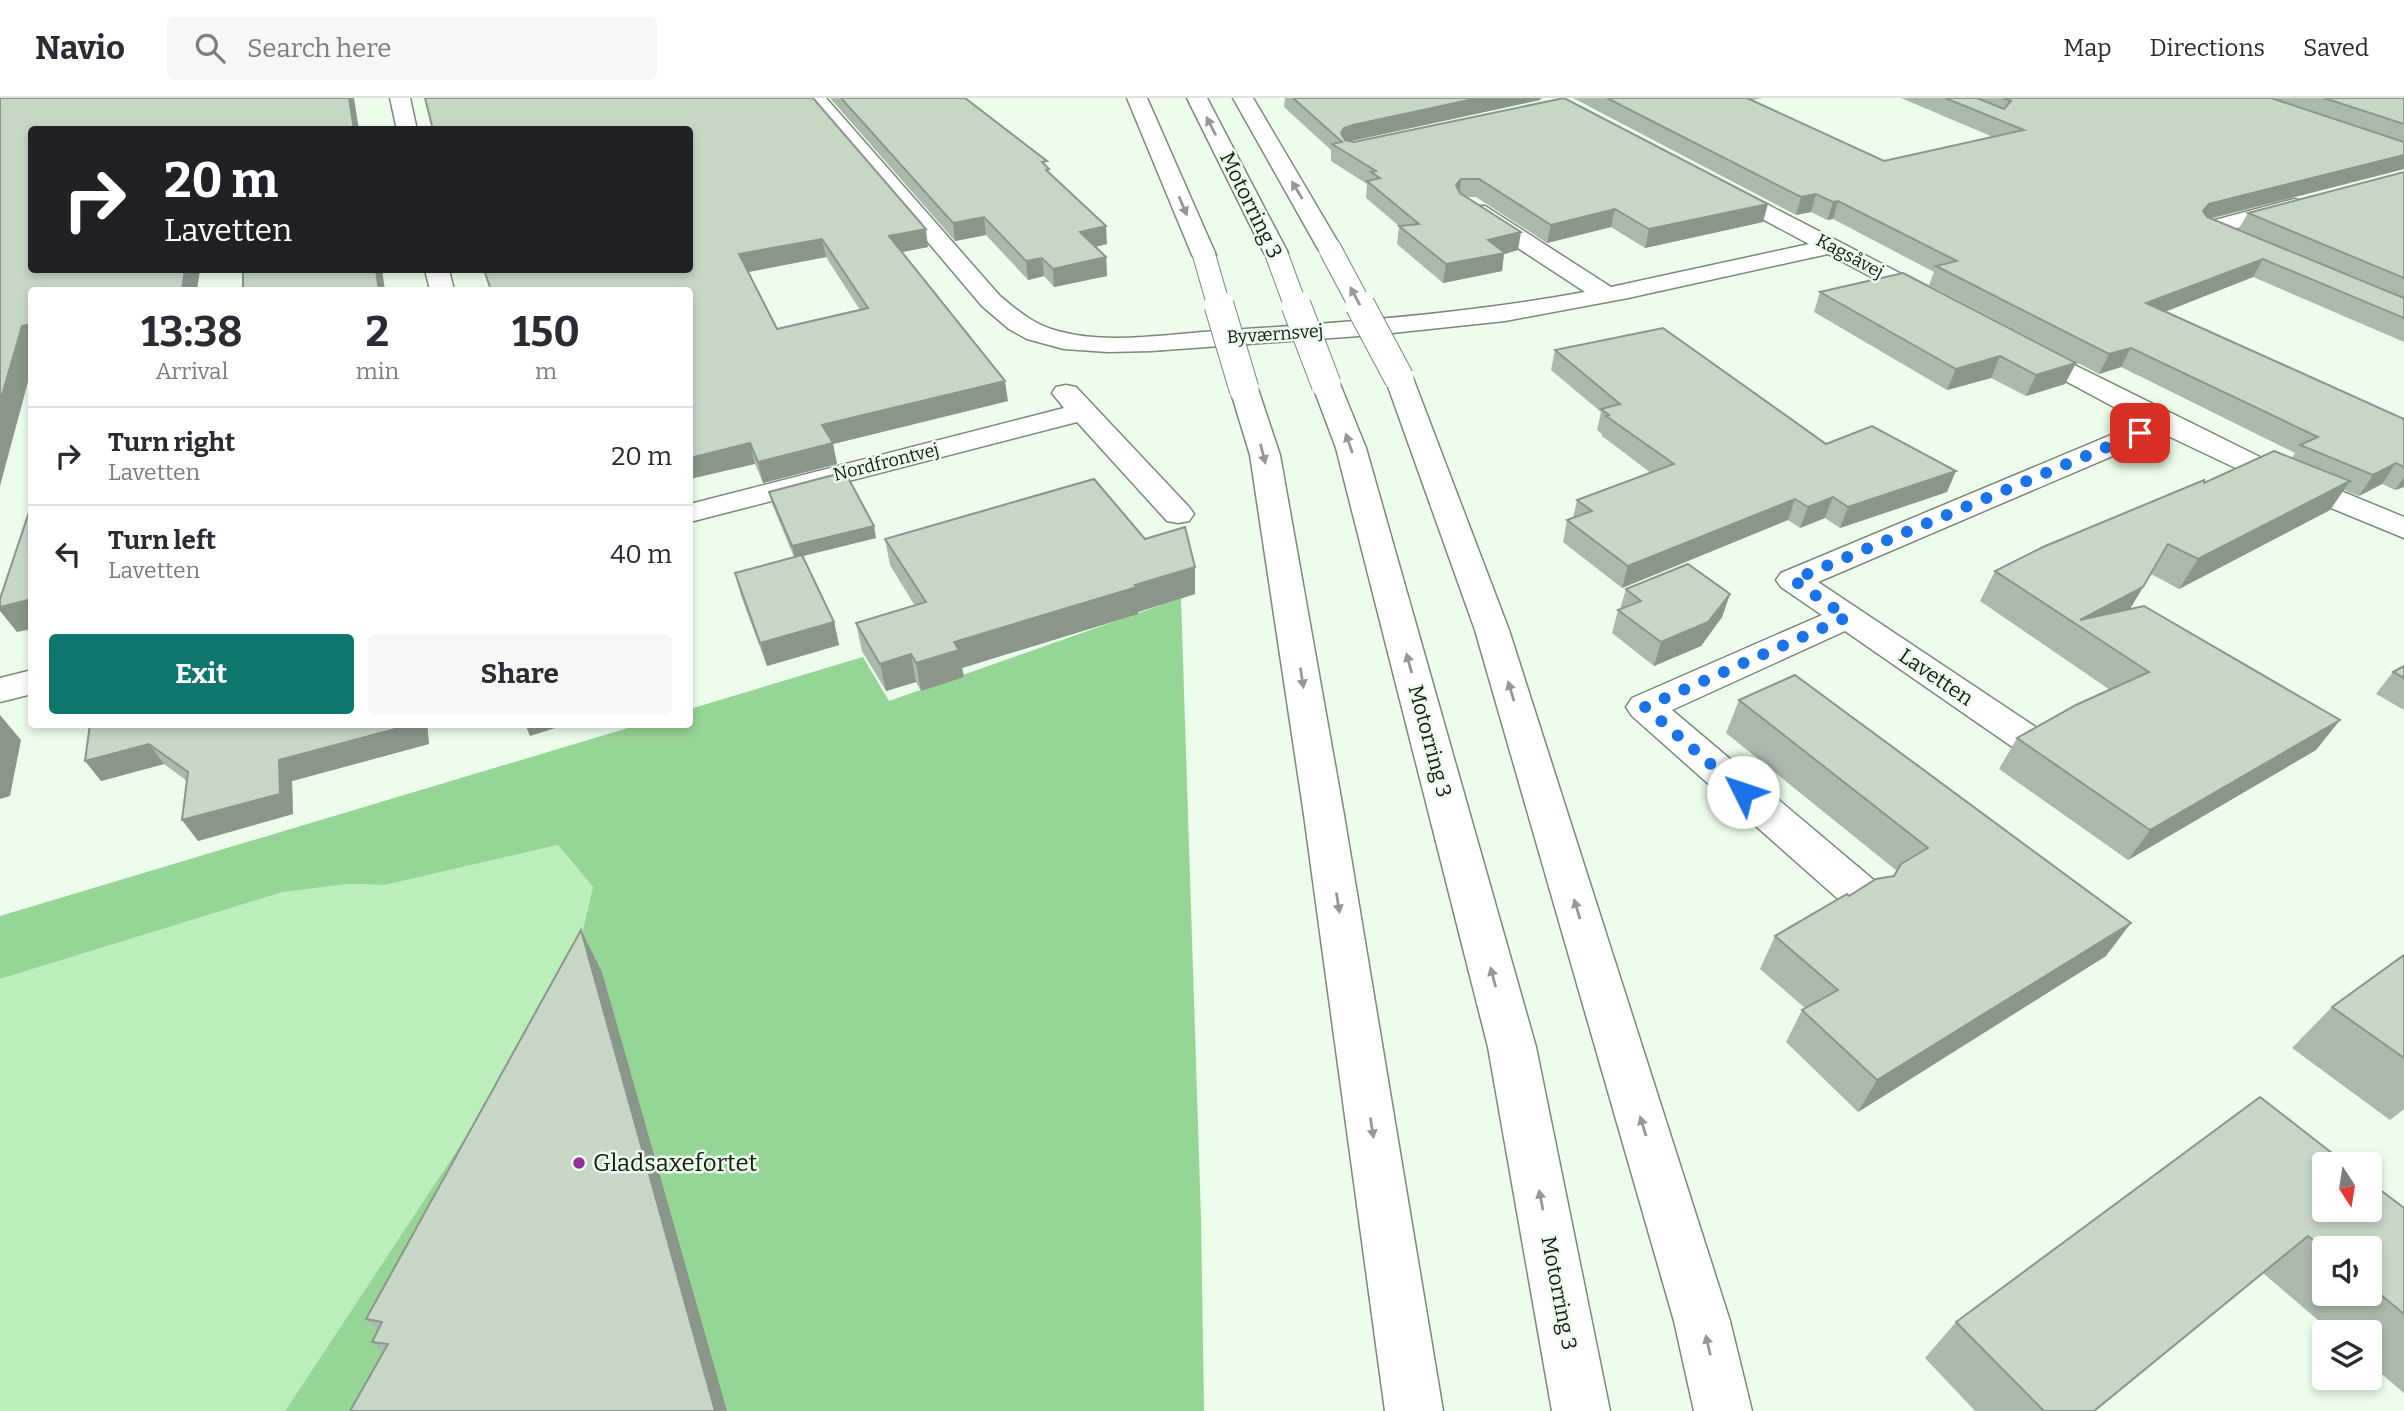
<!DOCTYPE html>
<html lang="en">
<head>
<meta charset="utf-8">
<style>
	:root { --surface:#fff; --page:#f7f7f7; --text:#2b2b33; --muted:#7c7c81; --line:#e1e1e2; --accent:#0f766e }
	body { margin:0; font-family:Bitter,serif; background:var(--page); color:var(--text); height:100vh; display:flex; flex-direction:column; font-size:26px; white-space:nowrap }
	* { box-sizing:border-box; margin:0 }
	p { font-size:23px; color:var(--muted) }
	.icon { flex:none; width:38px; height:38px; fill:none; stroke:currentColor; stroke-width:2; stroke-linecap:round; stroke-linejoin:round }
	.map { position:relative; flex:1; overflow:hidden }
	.sheet { position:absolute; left:28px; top:189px; width:665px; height:441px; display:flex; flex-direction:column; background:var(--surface); border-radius:7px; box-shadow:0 4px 10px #0003 }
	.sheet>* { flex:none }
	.banner { position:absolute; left:28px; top:28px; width:665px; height:147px; border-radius:7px; box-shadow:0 4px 10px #0003; background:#202124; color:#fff; overflow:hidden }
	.needle { width:46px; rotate:168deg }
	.controls { position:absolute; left:2312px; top:1054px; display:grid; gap:14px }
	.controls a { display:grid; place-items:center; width:70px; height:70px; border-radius:7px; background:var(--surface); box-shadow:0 4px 10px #0003; font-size:35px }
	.pin { position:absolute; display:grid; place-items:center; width:60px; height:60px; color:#fff; margin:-30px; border-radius:14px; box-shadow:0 4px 10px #0006 }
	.me { position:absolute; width:77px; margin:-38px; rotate:311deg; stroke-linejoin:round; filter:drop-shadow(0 0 5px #0008) }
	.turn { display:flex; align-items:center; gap:24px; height:147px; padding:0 21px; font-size:32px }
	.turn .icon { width:91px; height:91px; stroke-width:2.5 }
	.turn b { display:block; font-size:49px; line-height:60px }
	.eta { display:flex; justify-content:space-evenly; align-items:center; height:119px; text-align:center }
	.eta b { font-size:42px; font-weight:700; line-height:49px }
	.button { display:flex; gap:14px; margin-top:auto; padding:14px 21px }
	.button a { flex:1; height:80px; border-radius:7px; background:var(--accent); color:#fff; font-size:28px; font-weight:700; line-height:80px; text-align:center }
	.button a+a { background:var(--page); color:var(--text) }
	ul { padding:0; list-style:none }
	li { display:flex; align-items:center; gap:21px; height:98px; padding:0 21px; border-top:2px solid var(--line) }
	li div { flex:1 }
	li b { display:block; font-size:26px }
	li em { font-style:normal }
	header { display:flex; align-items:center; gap:42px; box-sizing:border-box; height:98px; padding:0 35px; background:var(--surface); border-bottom:2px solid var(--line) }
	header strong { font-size:33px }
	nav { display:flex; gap:38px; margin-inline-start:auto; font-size:24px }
	.search { width:490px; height:63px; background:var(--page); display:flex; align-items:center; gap:18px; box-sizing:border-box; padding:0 24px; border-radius:7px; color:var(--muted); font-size:26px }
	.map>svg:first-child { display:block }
	.green { fill:#bceebc }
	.forest { fill:#95d596 }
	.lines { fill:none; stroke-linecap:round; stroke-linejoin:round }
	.street-casing { stroke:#7a8979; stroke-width:3 }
	.highway-casing { stroke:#7a8979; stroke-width:3 }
	.street { fill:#fff; fill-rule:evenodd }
	.highway { fill:#fff; fill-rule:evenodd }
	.highway-bridge-far1-casing { stroke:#7a8979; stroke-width:24; stroke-linecap:butt }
	.highway-bridge-casing { stroke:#7a8979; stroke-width:31; stroke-linecap:butt }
	.highway-bridge-far1 { stroke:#fff; stroke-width:22 }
	.highway-bridge { stroke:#fff; stroke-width:29 }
	.wall { fill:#abb9aa; fill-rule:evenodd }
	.shaded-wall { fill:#8b968b }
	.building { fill:#c7d7c6; stroke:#8b968b; stroke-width:2; fill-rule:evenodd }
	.oneway { fill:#969896 }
	.route { stroke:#1a73e8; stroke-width:12; stroke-dasharray:0 21.6 }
	.poi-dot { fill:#913099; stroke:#ecfdec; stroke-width:2.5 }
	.labels { text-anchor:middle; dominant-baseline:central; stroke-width:5; stroke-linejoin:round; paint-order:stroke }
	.far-street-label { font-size:18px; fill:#151b15; stroke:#ecfdec }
	.street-label { font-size:21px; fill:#151b15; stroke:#ecfdec }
	.near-poi-label { font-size:24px; fill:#151b15; stroke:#ecfdec; text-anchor:start }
</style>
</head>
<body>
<header>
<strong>Navio</strong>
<div class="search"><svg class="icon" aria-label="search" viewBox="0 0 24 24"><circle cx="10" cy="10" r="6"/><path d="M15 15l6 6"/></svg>Search here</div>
<nav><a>Map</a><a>Directions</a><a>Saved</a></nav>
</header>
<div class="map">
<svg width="2404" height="1313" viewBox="0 0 2404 1313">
	<rect width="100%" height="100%" fill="#ecfdec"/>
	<!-- green -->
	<polygon class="green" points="558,747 593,789 572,878 285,1313 0,1313 0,881 283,794 348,786 385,787"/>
	<!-- forest -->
	<polygon class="forest" points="1181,500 1201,1121 1204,1313 285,1313 572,878 593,789 558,747 385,787 348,786 283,794 0,881 0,818 638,627 690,626 690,611 863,559 889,603"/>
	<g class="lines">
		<defs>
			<g id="street">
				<polygon points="390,0 410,0 417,32 397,32"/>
				<path d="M806,0H826L1000,198C1018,213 1034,227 1058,233C1108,247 1166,236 1217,233C1340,225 1463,216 1585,194L1469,118L1466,113L1469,108H1485L1611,189L1809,146L1712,94L1709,89L1712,84L1720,82L1942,197L1946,202L1942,207L1933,210L1924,207L1828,156L1628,200L1505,223L1373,237L1151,253L1108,254L1064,251L1027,241L1009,231L982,208Z"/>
				<path d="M2294,101L2302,103L2305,108L2302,113L2230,132L2245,139L2249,144L2245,149C2231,152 2205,143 2196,131L2200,126Z"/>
				<polygon points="425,172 449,172 454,192 430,192"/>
				<polygon points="2024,242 2268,363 2404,419 2404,440 2246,375 2164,336 1818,484 2037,630 2043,639 2037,648 2024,652 2011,648 1845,533 1672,612 1876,784 1882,796 1876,808 1861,812 1846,808 1632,618 1626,609 1632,600 1822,517 1781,489 1776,482 1781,475 2142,324 2015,256 2011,250 2015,244"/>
				<polygon points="1066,287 1076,289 1189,409 1194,416 1189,423 1178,425 1167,423 1077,324 690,424 690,406 1064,310 1052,295 1056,289"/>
				<polygon points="32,572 32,596 0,604 0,580"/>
			</g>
			<g id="highway">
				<polygon points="1127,0 1147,0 1216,157 1212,162 1196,162 1192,157"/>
				<polygon points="1187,0 1207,0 1288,155 1284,160 1268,160 1264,155"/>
				<polygon points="1233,0 1253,0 1342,151 1338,156 1322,156 1318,151"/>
				<polygon points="1399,272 1409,274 1413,280 1509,532 1730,1223 1752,1313 1694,1313 1674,1223 1475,532 1385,280 1389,274"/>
				<polygon points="1326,278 1336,280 1340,286 1366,350 1536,949 1610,1313 1552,1313 1488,949 1336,350 1312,286 1316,280"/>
				<polygon points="1244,283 1254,285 1258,291 1280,357 1344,717 1443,1313 1385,1313 1304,717 1250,357 1230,291 1234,285"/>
			</g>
		</defs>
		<!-- street casing -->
		<use href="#street" class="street-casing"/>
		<!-- highway casing -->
		<use href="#highway" class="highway-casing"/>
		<!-- street -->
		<use href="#street" class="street"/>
		<!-- highway -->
		<use href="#highway" class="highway"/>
		<defs>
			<g id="highway-bridge-far1">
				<polyline points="1330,151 1361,209"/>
				<polyline points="1276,155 1296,209"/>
				<polyline points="1204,157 1219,209"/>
			</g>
			<g id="highway-bridge">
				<polyline points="1219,207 1244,291"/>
				<polyline points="1296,207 1326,286"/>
				<polyline points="1360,207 1399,280"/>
			</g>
		</defs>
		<!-- highway-bridge-far1 casing -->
		<use href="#highway-bridge-far1" class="highway-bridge-far1-casing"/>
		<!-- highway-bridge casing -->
		<use href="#highway-bridge" class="highway-bridge-casing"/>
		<!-- highway-bridge-far1 -->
		<use href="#highway-bridge-far1" class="highway-bridge-far1"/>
		<!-- highway-bridge -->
		<use href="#highway-bridge" class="highway-bridge"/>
	</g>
	<!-- wall -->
	<g class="wall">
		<path d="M425,0L928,149L902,154L1008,303L833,346L837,366L763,385L755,366L690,172ZM826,159L860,212L777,231L748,174Z"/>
		<polygon points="830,0 965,0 1047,69 1050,76 1107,146 1095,149 1106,159 1107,178 1054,189 1044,178 1028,182 986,137 955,143"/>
		<polygon points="1285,0 1541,0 1540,2 1352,43 1763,124 1645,150 1611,129 1547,145 1476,99 1465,99 1518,152 1504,156 1502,173 1443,185 1397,146 1399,128 1366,100 1367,86 1331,63 1331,52 1284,9"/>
		<polygon points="1573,0 1763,0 1752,2 1884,63 1993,39 1901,0 2404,0 2404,71 2210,121 2238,132 2248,115 2404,74 2404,244 2253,179 2165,214 2404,321 2404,389 2395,392 2382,386 2359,398 2344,392 2330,412 2179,491 2151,476 2130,511 2340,622 2316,652 2128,762 1999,671 2017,640 2110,592 1980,503 1995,473 2204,385 2292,360 2295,355 2121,269 2099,276 1929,187 1934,174 1833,121 1827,122 1811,114 1796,117"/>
		<polygon points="1820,194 2076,265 2065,286 2026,298 1991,280 1947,292 1814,214"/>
		<polygon points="1555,252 1826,346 1947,394 1840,430 1825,420 1800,430 1788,422 1622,490 1563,444 1567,422 1573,420 1577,402 1651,375 1602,338 1602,336 1597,332 1601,314 1551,272"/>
		<polygon points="769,394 876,440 802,458 834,524 839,547 767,568 741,498 735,475 794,459 772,406"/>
		<polygon points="885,441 1145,441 1195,496 1138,514 1138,516 962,570 964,579 921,593 916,584 886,593 862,553 856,525 915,508 890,467"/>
		<polygon points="1626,491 1730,496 1722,519 1701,548 1654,568 1612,535 1618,512 1620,511"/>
		<polygon points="2404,568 2404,612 2376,596 2393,574"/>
		<polygon points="1739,602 2106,858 1858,1014 1786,944 1802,912 1805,910 1760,871 1775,838 1849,798 1894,778 1897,773 1726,635"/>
		<polygon points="90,626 427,626 429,646 292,683 293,716 198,743 187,683 164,666 101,683"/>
		<polygon points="2404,857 2404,1011 2390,1022 2292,950 2332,909"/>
		<polygon points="602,874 383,1255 372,1244 378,1233 366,1221"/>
		<path d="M2404,1110V1295L2370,1266V1234H2332L2263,1175L2095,1313H1975L1925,1260L1956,1224ZM2324,1150H2370V1195H2324Z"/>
	</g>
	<!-- shaded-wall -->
	<g class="shaded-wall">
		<polygon points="349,0 354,0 359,32 354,32"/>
		<polygon points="1478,0 1541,0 1540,2 1351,43 1343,46 1341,35 1344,30 1353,27"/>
		<polygon points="2404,57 2404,71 2199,123 2203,113 2209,106"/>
		<polygon points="1461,81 1459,98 1456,87"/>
		<polygon points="1816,96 1811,114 1796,117 1801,99"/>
		<polygon points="1838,103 1833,121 1827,122 1833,104"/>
		<polygon points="1768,106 1763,124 1645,150 1649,131"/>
		<polygon points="1615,111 1611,129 1547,145 1551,127"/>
		<polygon points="984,119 986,137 955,143 953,125"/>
		<polygon points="1106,128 1107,146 1081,152 1080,134"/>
		<polygon points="926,131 928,149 892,156 889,138"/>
		<polygon points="1521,134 1518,152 1504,156 1502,173 1443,185 1446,166 1488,142"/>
		<polygon points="822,141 826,159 743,175 739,156"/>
		<polygon points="1106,159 1107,178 1054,189 1053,171"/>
		<polygon points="1042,160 1044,178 1028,182 1026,163"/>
		<polygon points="2263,161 2253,179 2136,225 2146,205"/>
		<polygon points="185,172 200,172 197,192 182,192"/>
		<polygon points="376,172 382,172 385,192 379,192"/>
		<polygon points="32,226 32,269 0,388 0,304 22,228"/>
		<polygon points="2131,250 2121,269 2099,276 2109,256"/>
		<polygon points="2000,258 1991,280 1947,292 1956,271"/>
		<polygon points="2076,265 2065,286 2026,298 2036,277"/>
		<polygon points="1005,283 1008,303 833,346 837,366 763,385 758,364 822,327"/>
		<polygon points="750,345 755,366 690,381 690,360"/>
		<polygon points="2396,365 2382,386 2359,398 2373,377"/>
		<polygon points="1956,373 1947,394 1840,430 1848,409"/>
		<polygon points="2404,379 2404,389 2395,392"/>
		<polygon points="2350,383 2330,412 2179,491 2198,461"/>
		<polygon points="1833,399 1825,420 1800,430 1808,409"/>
		<polygon points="1795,401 1788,422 1622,490 1628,468"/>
		<polygon points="874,428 876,440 795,460 792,448"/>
		<polygon points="1195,469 1195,496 1138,514 1138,516 962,570 964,579 921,593 916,565 954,544"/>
		<polygon points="2143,489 2125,519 2080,522"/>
		<polygon points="1730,496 1722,519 1701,548 1654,568 1661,544"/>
		<polygon points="32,501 32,531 17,534 0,513 0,509"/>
		<polygon points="834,524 839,547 767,568 760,545"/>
		<polygon points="911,556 916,584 886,593 880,566"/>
		<polygon points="0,617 21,642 10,698 0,701"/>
		<polygon points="2340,622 2316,652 2128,762 2150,732"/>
		<polygon points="414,626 427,626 429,646 292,683 293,716 198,743 182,722 279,662"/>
		<polygon points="525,626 568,626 530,638"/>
		<polygon points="149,646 164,666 101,683 85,663"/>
		<polygon points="2131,825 2106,858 1858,1014 1877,982"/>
		<polygon points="581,832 602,874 727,1313 715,1313"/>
		<polygon points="2308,1138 2095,1313 2094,1313"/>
	</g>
	<!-- building -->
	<g class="building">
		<polygon points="0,0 349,0 354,32 32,32 32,172 185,172 182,192 32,192 32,226 22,228 0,304"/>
		<path d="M425,0H813L926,131L889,138L1005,283L822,327L833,345L758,364L750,345L690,360V192H491L484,172H690V32H433ZM822,141L868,210L777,231L739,156Z"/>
		<polygon points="841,0 965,0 1047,63 1042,64 1049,71 1046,72 1106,128 1080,134 1106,159 1053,171 1042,160 1026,163 984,119 953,125"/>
		<polygon points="1293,0 1478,0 1353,27 1344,30 1341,35 1345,42 1354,44 1564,0 1768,106 1649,131 1615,111 1551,127 1479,81 1461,81 1456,87 1460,95 1521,134 1488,142 1505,155 1446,166 1399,128 1419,126 1367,83 1380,80 1371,74 1376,73 1332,46 1342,44"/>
		<polygon points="1607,0 1747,0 1884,63 2024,32 1945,0 1977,0 2004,11 2011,3 2003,0 2271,0 2404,44 2404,57 2209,106 2203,113 2207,119 2404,200 2404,220 2263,161 2146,205 2404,321 2404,369 2396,365 2373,377 2300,347 2318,339 2131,250 2109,256 1936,168 1957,163 1838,103 1833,104 1816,96 1801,99"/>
		<polygon points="2324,0 2404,0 2404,26"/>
		<polygon points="2404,74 2404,180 2248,115"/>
		<polygon points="243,172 376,172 379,192 243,192"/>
		<polygon points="1903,175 2076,265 2036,277 2000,258 1956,271 1820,194"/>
		<polygon points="1663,230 1826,346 1872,328 1956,373 1848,409 1833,399 1808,409 1795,401 1628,468 1567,422 1592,413 1577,402 1674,366 1606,318 1609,317 1601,311 1620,306 1555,252"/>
		<polygon points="2274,353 2350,383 2198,461 2168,446 2143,489 2080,522 2144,508 2340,622 2150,732 2017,640 2076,607 2149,574 1995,473 2043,449 2204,382 2204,385"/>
		<polygon points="845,374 874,428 792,448 769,394"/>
		<polygon points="1094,381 1145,441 1185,429 1195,469 1135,487 1137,489 954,544 959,552 916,565 911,556 880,566 856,525 926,504 885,441"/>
		<polygon points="32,405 32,501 0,509 0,501"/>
		<polygon points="802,457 834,524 760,545 735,475"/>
		<polygon points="1688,466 1730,496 1708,524 1661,544 1618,512 1641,503 1626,491"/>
		<polygon points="2404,568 2404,580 2393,574"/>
		<polygon points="1795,577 2131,825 1877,982 1802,912 1838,892 1775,838 1847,796 1849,798 1876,781 1894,778 1901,766 1928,750 1739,602"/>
		<polygon points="90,626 414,626 279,662 280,696 182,722 188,674 149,646 85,663"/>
		<polygon points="581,832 715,1313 350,1313 388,1246 372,1244 382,1224 366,1221"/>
		<polygon points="2404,857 2404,960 2332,909"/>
		<polygon points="2260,999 2346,1066 2324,1066 2324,1111 2370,1111 2370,1084 2404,1110 2404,1216 2370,1188 2370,1150 2324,1150 2324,1151 2308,1138 2094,1313 2044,1313 1956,1224"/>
	</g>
	<!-- one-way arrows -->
	<defs><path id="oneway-solid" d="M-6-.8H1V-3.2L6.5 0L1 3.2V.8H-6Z" transform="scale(1.75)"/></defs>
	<g class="oneway">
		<use href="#oneway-solid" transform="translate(1211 28) rotate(-117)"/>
		<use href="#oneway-solid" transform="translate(1297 92) rotate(-121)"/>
		<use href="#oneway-solid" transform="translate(1183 108) rotate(67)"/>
		<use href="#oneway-solid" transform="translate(1355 198) rotate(-118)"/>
		<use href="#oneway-solid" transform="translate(1349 345) rotate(-109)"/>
		<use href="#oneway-solid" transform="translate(1263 356) rotate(76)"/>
		<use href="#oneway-solid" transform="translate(1409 565) rotate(-105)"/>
		<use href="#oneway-solid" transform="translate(1302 580) rotate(81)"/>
		<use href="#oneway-solid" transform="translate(1511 593) rotate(-107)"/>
		<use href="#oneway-solid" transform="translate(1338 805) rotate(81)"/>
		<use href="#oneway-solid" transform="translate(1577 811) rotate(-107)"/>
		<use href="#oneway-solid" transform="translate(1493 879) rotate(-105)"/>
		<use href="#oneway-solid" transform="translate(1643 1028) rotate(-107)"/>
		<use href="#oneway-solid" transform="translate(1372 1030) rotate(81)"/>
		<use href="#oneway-solid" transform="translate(1541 1102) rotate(-101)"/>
		<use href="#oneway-solid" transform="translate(1708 1247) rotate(-103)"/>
	</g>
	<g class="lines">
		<!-- route -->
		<polyline class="route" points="1743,694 1645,609 1847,519 1793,482 2140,335"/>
	</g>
	<!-- markers -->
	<circle class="poi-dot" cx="579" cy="1065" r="7"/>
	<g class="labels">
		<!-- far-street labels -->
		<g class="far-street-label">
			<text transform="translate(1850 158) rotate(28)">Kagsåvej</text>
			<text transform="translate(1275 236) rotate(-4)">Byværnsvej</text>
			<text transform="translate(886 364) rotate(-14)">Nordfrontvej</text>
		</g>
		<!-- street labels -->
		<g class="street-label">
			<text transform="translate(1251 107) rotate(64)">Motorring 3</text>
			<text transform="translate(1936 579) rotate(34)">Lavetten</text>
			<text transform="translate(1430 643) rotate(75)">Motorring 3</text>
			<text transform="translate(1559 1195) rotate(79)">Motorring 3</text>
		</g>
		<!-- near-poi labels -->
		<g class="near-poi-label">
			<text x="593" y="1065">Gladsaxefortet</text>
		</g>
	</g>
</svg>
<div class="controls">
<a><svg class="needle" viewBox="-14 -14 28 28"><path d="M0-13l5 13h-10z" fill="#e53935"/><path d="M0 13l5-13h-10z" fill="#7c7c81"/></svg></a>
<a><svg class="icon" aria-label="sound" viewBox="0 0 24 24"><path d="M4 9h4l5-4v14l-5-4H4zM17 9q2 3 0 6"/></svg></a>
<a><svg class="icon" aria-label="layers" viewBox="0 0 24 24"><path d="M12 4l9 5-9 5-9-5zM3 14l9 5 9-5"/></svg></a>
</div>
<div class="pin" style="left:2140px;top:335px;background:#d93025"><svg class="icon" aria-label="arrive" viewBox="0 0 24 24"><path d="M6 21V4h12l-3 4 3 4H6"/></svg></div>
<svg class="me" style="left:1743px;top:694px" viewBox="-20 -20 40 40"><circle r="19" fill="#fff"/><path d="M0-13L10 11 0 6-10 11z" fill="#1a73e8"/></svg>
<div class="banner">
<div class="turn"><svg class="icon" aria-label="right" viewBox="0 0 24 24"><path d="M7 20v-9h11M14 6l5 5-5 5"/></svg><div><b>20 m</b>Lavetten</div></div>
</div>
<section class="sheet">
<div class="eta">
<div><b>13:38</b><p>Arrival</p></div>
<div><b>2</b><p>min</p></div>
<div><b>150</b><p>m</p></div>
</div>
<ul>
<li><svg class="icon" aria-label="right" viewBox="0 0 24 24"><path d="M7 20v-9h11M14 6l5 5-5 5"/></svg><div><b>Turn right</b><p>Lavetten</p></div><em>20 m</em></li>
<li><svg class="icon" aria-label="left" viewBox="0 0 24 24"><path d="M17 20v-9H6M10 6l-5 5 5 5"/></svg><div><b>Turn left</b><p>Lavetten</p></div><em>40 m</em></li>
</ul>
<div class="button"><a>Exit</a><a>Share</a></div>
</section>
</div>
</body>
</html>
